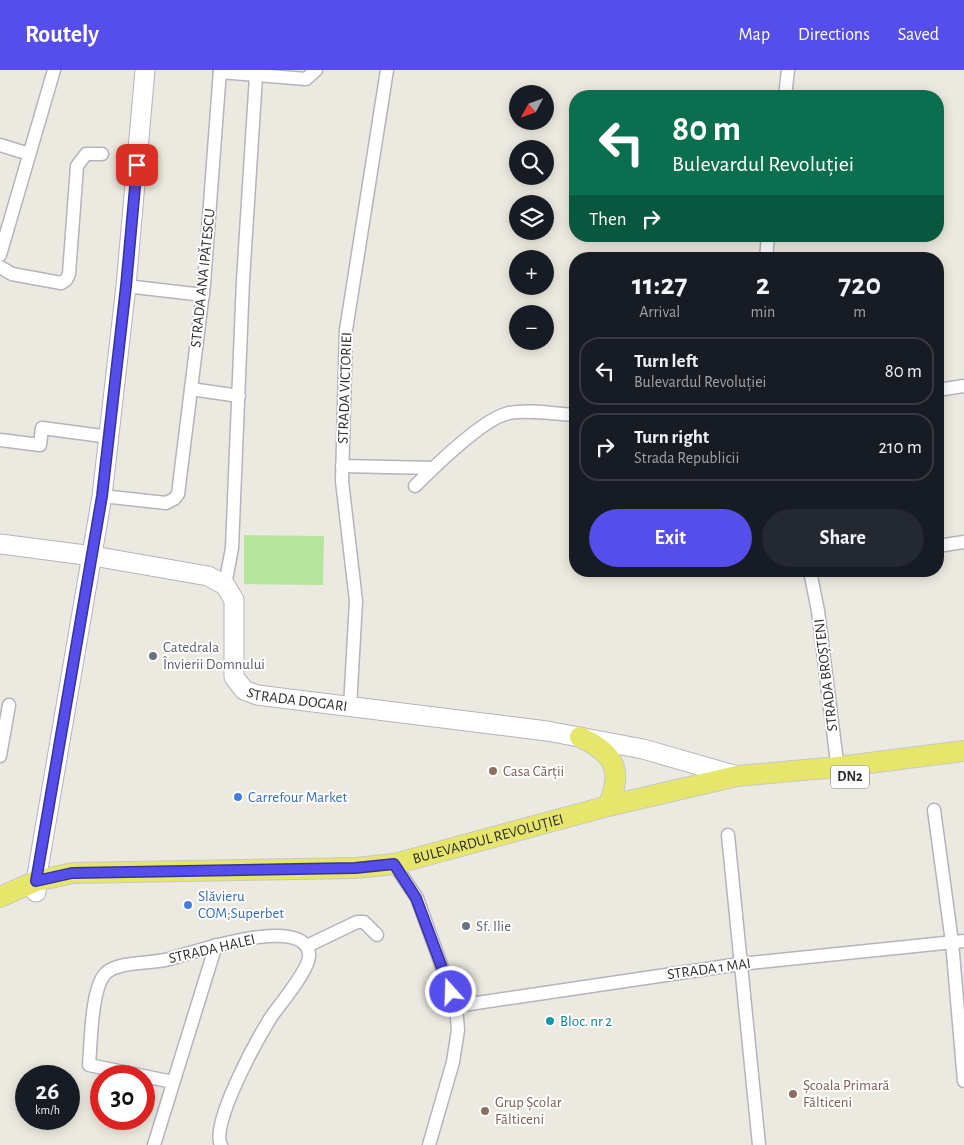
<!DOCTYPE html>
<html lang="en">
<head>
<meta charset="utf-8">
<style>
	:root { --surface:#171b24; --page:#242831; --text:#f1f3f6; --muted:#9ea1a6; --line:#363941; --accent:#554eeb }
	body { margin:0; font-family:"Alegreya Sans",sans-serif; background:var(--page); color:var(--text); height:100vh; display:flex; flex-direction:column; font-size:19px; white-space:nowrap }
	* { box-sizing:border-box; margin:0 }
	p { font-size:16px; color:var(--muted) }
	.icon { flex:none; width:28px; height:28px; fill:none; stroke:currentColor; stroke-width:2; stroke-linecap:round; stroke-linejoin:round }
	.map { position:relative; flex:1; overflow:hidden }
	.panel { position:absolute; left:569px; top:182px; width:375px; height:325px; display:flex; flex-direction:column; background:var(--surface); border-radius:20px; box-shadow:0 2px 12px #0003 }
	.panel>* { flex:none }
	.guide { position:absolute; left:569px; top:20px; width:375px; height:152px; border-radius:20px; box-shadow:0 2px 12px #0003; background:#0b6e4f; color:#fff; overflow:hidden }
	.needle { width:32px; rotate:229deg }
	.fabs { position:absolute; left:509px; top:15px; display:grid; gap:10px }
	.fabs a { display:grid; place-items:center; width:45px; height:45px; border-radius:50%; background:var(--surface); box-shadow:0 2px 12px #0003; font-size:25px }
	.speed { position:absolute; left:15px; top:995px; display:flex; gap:10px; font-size:25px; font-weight:700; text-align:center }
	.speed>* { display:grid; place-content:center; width:65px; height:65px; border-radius:50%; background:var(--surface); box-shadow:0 2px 12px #0003; line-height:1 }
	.speed small { font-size:12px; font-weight:400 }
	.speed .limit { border:8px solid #d22; background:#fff; color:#111 }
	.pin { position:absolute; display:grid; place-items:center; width:42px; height:42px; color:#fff; margin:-21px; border-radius:10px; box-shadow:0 2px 8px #0006 }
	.me { position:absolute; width:55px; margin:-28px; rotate:340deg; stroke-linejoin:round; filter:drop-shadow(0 0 4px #0008) }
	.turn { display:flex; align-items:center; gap:18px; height:105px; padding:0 20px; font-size:22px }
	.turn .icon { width:65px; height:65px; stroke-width:2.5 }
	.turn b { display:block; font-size:35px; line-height:42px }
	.then { display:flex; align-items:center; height:48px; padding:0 20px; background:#0003; gap:10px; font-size:19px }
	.eta { display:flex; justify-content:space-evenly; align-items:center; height:85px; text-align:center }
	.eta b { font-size:30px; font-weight:700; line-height:35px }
	.cta { display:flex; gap:10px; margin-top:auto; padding:10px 20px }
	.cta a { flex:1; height:58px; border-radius:30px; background:var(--accent); color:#fff; font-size:20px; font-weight:700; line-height:58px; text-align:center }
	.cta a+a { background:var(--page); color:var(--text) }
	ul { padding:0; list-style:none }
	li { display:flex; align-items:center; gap:15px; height:68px; margin:0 10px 8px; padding:0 10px; border:2px solid var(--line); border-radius:20px }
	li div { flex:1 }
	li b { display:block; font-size:19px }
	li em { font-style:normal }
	header { display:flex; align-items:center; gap:30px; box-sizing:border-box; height:70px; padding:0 25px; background:var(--accent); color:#fff }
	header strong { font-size:24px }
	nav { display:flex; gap:28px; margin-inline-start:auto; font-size:18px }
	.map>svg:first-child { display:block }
	.pitch { fill:#b6e49e }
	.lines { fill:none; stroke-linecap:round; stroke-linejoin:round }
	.street-casing { stroke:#b4b3be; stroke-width:15 }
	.secondary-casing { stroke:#b4b3be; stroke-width:21 }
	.primary-casing { stroke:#c8c8c8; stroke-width:22 }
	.street { stroke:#fff; stroke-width:12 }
	.secondary { stroke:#fff; stroke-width:19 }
	.primary { stroke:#e6e56c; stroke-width:20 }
	.route-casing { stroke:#373399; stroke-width:12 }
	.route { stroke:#554eeb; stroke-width:9 }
	.worship-dot { fill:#6b7280; stroke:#fff; stroke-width:2 }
	.education-dot { fill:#8d6e63; stroke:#fff; stroke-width:2 }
	.shop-dot { fill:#3f7fe0; stroke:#fff; stroke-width:2 }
	.culture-dot { fill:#0f9aa8; stroke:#fff; stroke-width:2 }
	.labels { text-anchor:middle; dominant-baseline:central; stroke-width:4; stroke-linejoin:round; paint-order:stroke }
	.shield { fill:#fff; stroke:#6b6b6b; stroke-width:1 }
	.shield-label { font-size:14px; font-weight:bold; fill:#2c2c2c }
	.street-label { font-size:15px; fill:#2c2c2c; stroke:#fff }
	.worship-label { font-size:15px; fill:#5b616d; stroke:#fff; text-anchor:start }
	.education-label { font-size:15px; fill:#785e54; stroke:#fff; text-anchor:start }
	.shop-label { font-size:15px; fill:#366cbe; stroke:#fff; text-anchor:start }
	.culture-label { font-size:15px; fill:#0d838f; stroke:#fff; text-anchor:start }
</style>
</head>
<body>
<header>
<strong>Routely</strong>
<nav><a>Map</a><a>Directions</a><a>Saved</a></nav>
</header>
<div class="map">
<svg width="964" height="1075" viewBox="0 0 964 1075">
	<rect width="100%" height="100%" fill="#eceae0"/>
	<!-- pitch -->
	<polygon class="pitch" points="244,465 324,466 323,515 244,514"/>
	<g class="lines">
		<defs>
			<g id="street">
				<polyline points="220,2 306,9 316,0"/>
				<polyline points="785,26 788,0"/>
				<polyline points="0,75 29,84"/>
				<polyline points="0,185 54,0"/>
				<polyline points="766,189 768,166"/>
				<polyline points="0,197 12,204 61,213 66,210 69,204 77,96 86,84 102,84"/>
				<polyline points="126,216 203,225"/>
				<polyline points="191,319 239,326"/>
				<polyline points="938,320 964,316"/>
				<polyline points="0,370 40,375 42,358 110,367"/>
				<polyline points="342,396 433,398"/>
				<path d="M415,416C435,396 484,348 509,343C529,339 555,344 575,345"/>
				<polyline points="102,426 166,433 174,429 178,424 204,214 220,0"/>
				<polyline points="938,476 964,472"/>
				<polyline points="810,501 818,541 839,708"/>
				<polyline points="225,515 232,478 243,210 256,6"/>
				<polyline points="350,637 356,531 342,411 346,260 387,0"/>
				<polyline points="0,686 9,635"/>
				<polyline points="934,740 952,872 964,1011"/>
				<polyline points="728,765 759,1075"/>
				<polyline points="394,794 417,828 456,936 458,960 453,992 429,1075"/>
				<polyline points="307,876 357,852 364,852 377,865"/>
				<polyline points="456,936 740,894 964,871"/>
				<path d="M173,1012L89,995C91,973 91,917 106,903C118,891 152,894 169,889C193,883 302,844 309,883C312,897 280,934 271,947C258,968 210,1054 221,1075"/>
				<polyline points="154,1075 216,875"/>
			</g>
			<g id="secondary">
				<path id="s1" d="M0,474L93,486L208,506L225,515L234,530V607L244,620L257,625L547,661L643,679L737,706"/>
				<polyline points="36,822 36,811 102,426 126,216 145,0"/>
			</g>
			<g id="primary">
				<path d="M580,667C614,683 624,700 608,736"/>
				<path id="s2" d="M0,827L36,811L73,803L355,798L394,794L608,736L737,706L838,697L964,681"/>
			</g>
		</defs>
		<!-- street casing -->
		<use href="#street" class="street-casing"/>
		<!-- secondary casing -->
		<use href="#secondary" class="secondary-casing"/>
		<!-- primary casing -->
		<use href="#primary" class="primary-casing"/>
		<!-- street -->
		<use href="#street" class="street"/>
		<!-- secondary -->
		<use href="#secondary" class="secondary"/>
		<!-- primary -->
		<use href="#primary" class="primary"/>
	</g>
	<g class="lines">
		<defs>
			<polyline id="route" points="137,95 126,216 102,426 36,811 72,803 355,798 394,794 416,828 451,922"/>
		</defs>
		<!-- route casing -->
		<use href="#route" class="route-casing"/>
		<!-- route -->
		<use href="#route" class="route"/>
	</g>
	<!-- markers -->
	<g class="worship-dot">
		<circle cx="153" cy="586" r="5"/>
		<circle cx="466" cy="856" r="5"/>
	</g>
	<g class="education-dot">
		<circle cx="493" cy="701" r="5"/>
		<circle cx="793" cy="1024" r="5"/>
		<circle cx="485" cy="1041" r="5"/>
	</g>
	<g class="shop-dot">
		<circle cx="238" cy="727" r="5"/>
		<circle cx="188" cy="835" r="5"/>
	</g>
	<circle class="culture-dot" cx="550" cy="951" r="5"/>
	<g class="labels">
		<!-- shield labels -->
		<rect class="shield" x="831" y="695.5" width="38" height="23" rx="4"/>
		<g class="shield-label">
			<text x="850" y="707">DN2</text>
		</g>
		<!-- street labels -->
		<g class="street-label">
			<text transform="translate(203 208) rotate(-84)">STRADA ANA IPĂTESCU</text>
			<text transform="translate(345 318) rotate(-88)">STRADA VICTORIEI</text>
			<text transform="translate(826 605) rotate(-97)">STRADA BROȘTENI</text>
			<text stroke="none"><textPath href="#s1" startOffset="395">STRADA DOGARI</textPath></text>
			<text stroke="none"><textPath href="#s2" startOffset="496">BULEVARDUL REVOLUȚIEI</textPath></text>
			<text transform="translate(212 879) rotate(-13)">STRADA HALEI</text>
			<text transform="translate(709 899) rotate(-8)">STRADA 1 MAI</text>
		</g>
		<!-- worship labels -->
		<g class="worship-label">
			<text x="163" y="577">Catedrala<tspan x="163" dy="17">Învierii Domnului</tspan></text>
			<text x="476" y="856">Sf. Ilie</text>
		</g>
		<!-- education labels -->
		<g class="education-label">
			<text x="503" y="701">Casa Cărții</text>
			<text x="803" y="1015">Școala Primară<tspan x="803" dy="17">Fălticeni</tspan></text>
			<text x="495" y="1032">Grup Școlar<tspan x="495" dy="17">Fălticeni</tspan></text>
		</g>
		<!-- shop labels -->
		<g class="shop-label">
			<text x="248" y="727">Carrefour Market</text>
			<text x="198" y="826">Slăvieru<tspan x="198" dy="17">COM;Superbet</tspan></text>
		</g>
		<!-- culture labels -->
		<g class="culture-label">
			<text x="560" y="951">Bloc. nr 2</text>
		</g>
	</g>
</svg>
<div class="fabs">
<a><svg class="needle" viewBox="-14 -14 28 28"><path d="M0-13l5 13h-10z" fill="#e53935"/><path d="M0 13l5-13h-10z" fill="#9ea1a6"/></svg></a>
<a><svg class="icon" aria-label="search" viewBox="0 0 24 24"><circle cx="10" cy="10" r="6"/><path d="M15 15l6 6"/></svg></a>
<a><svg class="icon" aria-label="layers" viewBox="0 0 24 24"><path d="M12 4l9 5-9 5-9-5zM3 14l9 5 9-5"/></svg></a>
<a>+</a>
<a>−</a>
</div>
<div class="speed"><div>26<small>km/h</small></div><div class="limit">30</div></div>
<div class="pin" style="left:137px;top:95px;background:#d93025"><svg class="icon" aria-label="arrive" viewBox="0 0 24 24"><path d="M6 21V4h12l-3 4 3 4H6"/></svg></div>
<svg class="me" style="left:451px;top:922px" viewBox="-20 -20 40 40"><circle r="17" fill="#554eeb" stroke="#fff" stroke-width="3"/><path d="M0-11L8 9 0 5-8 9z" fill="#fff"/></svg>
<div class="guide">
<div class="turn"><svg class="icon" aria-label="left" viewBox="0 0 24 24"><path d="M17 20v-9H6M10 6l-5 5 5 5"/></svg><div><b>80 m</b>Bulevardul Revoluției</div></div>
<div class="then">Then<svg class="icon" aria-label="right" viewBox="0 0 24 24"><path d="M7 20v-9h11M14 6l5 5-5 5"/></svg></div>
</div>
<section class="panel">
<div class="eta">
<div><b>11:27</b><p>Arrival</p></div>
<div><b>2</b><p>min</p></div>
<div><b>720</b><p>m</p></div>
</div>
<ul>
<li><svg class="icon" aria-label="left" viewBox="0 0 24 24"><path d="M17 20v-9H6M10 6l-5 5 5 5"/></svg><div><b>Turn left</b><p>Bulevardul Revoluției</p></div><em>80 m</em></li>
<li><svg class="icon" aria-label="right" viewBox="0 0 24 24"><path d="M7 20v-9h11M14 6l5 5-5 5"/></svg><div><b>Turn right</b><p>Strada Republicii</p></div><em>210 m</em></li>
</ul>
<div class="cta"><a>Exit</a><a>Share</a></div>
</section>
</div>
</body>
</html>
